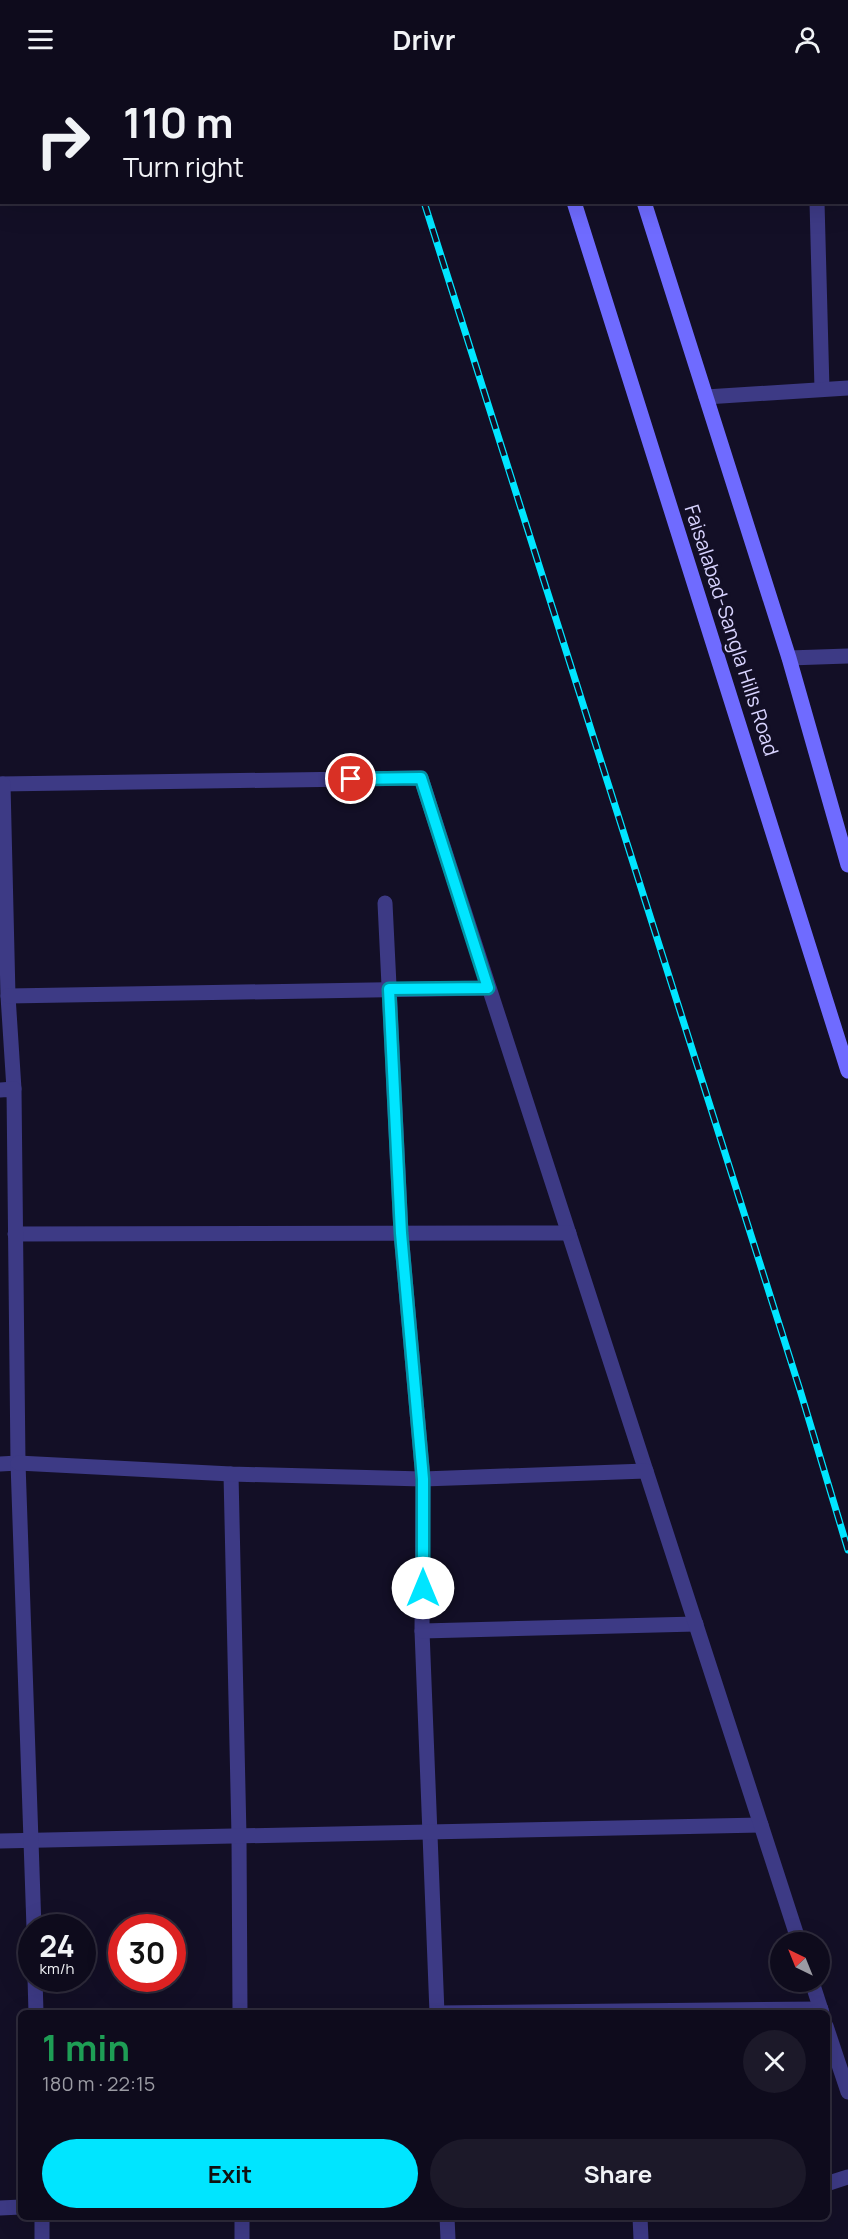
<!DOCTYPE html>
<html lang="en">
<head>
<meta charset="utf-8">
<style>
	:root { --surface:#0e0b1c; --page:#1c1929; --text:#f1f3f6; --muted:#9b9ba3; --line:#2e2b3b; --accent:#00e5ff }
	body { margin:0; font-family:Manrope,sans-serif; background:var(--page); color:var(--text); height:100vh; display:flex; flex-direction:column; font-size:22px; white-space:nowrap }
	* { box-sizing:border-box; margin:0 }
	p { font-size:20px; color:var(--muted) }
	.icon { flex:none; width:33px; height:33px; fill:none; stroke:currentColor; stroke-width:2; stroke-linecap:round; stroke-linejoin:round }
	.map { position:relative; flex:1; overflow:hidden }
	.side { position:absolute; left:18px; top:1932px; width:812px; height:210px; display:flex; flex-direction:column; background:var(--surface); border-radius:9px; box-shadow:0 6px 24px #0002,0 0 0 2px var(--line) }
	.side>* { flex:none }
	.banner { position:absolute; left:0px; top:0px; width:849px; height:126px; box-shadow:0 6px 24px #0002,0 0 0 2px var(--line); background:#0e0b1c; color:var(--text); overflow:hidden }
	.needle { width:39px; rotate:317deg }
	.tools { position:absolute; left:770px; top:1854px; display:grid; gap:12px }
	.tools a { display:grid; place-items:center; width:60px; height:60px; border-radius:50%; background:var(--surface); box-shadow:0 6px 24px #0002,0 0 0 2px var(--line); font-size:30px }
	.speed { position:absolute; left:18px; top:1836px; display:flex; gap:12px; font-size:30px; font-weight:700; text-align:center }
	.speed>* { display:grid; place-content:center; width:78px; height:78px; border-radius:50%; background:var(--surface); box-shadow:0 6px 24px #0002,0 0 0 2px var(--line); line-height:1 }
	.speed small { font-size:15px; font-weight:400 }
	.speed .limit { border:9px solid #d22; background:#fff; color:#111 }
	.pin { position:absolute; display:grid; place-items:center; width:51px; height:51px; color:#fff; margin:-26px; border:3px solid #fff; border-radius:50%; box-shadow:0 2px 6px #0007 }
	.me { position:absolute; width:66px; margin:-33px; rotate:0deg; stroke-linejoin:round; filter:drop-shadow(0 0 4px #0008) }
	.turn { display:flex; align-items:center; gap:21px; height:126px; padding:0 24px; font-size:27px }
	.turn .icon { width:78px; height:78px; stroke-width:2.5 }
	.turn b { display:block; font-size:42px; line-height:51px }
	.round { display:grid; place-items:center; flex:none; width:63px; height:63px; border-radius:32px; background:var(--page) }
	.headline { display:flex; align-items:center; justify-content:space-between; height:102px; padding:0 24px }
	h1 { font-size:36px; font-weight:700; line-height:45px; color:#1e9e55 }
	.action { display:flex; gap:12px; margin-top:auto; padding:12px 24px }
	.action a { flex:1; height:69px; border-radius:36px; background:var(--accent); color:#111; font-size:24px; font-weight:700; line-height:69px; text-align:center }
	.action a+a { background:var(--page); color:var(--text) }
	header { display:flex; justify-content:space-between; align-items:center; height:78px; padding:0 24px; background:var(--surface); font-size:27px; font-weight:700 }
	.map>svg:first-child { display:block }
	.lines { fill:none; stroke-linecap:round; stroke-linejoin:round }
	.minor { stroke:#3d3a85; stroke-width:15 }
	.tertiary { stroke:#3d3a85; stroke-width:15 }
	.secondary { stroke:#6f6bff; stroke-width:15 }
	.rail-casing { stroke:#00e5ff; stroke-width:7 }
	.rail { stroke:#130f26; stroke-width:4.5; stroke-dasharray:14; stroke-linecap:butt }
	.route-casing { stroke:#0095a6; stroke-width:15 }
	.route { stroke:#00e5ff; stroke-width:10 }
	.labels { text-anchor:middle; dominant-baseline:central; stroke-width:6; stroke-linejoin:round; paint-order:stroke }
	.street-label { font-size:20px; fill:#d9d4ff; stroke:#130f26 }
</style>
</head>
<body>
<header><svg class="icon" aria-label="menu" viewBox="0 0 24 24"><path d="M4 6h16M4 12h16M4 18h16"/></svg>Drivr<svg class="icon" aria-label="person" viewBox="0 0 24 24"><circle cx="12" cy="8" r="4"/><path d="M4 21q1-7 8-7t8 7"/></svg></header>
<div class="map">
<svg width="848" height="2161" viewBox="0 0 848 2161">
	<rect width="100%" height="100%" fill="#130f26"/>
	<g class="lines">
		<!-- minor -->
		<g class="minor">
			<polyline points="814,0 814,2"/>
			<polyline points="817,124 822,311"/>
			<polyline points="706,319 848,310"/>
			<polyline points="789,580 848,578"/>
			<polyline points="0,706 421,700 646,1393"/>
			<polyline points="3,706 8,918 14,1011"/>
			<polyline points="385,825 401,1155 423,1401 422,1553 437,1935"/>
			<polyline points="8,918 488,910"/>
			<polyline points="15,1156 569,1155"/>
			<polyline points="0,1386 18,1385"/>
			<polyline points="231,1396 239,1758 240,1935"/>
			<polyline points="422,1553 696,1546"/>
			<polyline points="0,1763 761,1747"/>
			<polyline points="437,1935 821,1931"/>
			<polyline points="826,2106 848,2099"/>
			<polyline points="0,2130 21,2129"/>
			<polyline points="242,2139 242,2161"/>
			<polyline points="447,2139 448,2161"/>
			<polyline points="640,2139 641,2161"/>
		</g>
		<!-- tertiary -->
		<g class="tertiary">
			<polyline points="0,1012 14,1011 18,1385 34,1850"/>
			<polyline points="18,1385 231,1396 423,1401 646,1393 799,1864"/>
			<polyline points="35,1900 36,1935"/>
			<polyline points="812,1904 822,1935"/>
			<polyline points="826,1948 848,2014"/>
			<polyline points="42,2139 42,2161"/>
		</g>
		<!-- secondary -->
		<g class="secondary">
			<polyline points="535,0 535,2"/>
			<polyline points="604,0 605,2"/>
			<polyline points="574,124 848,993"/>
			<polyline points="644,124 789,580 848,787"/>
		</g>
		<defs>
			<g id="rail">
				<polyline points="385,0 385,2"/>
				<polyline points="424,124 800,1312 848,1472"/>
			</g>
		</defs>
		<!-- rail casing -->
		<use href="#rail" class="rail-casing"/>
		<!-- rail -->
		<use href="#rail" class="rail"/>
	</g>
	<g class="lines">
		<defs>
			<polyline id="route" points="351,701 421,700 488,910 389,911 401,1155 423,1401 423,1510"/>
		</defs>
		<!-- route casing -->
		<use href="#route" class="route-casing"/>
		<!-- route -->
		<use href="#route" class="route"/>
	</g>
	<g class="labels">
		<!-- street labels -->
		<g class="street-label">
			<text transform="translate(732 552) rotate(72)">Faisalabad-Sangla Hills Road</text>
		</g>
	</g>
</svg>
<div class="tools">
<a><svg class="needle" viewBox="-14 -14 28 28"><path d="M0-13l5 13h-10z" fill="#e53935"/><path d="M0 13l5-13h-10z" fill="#9b9ba3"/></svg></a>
</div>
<div class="speed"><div>24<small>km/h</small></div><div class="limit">30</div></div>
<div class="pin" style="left:351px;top:701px;background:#d93025"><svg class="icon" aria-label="arrive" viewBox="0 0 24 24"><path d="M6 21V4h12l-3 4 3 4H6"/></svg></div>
<svg class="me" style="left:423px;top:1510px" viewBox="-20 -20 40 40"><circle r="19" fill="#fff"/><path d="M0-13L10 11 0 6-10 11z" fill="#00e5ff"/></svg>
<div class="banner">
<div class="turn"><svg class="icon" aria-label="right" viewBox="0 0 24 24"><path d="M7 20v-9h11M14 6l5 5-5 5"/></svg><div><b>110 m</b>Turn right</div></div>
</div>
<section class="side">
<div class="headline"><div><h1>1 min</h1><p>180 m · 22:15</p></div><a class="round"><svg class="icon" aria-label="close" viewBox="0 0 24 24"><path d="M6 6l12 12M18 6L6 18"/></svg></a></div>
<div class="action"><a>Exit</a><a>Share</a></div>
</section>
</div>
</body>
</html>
